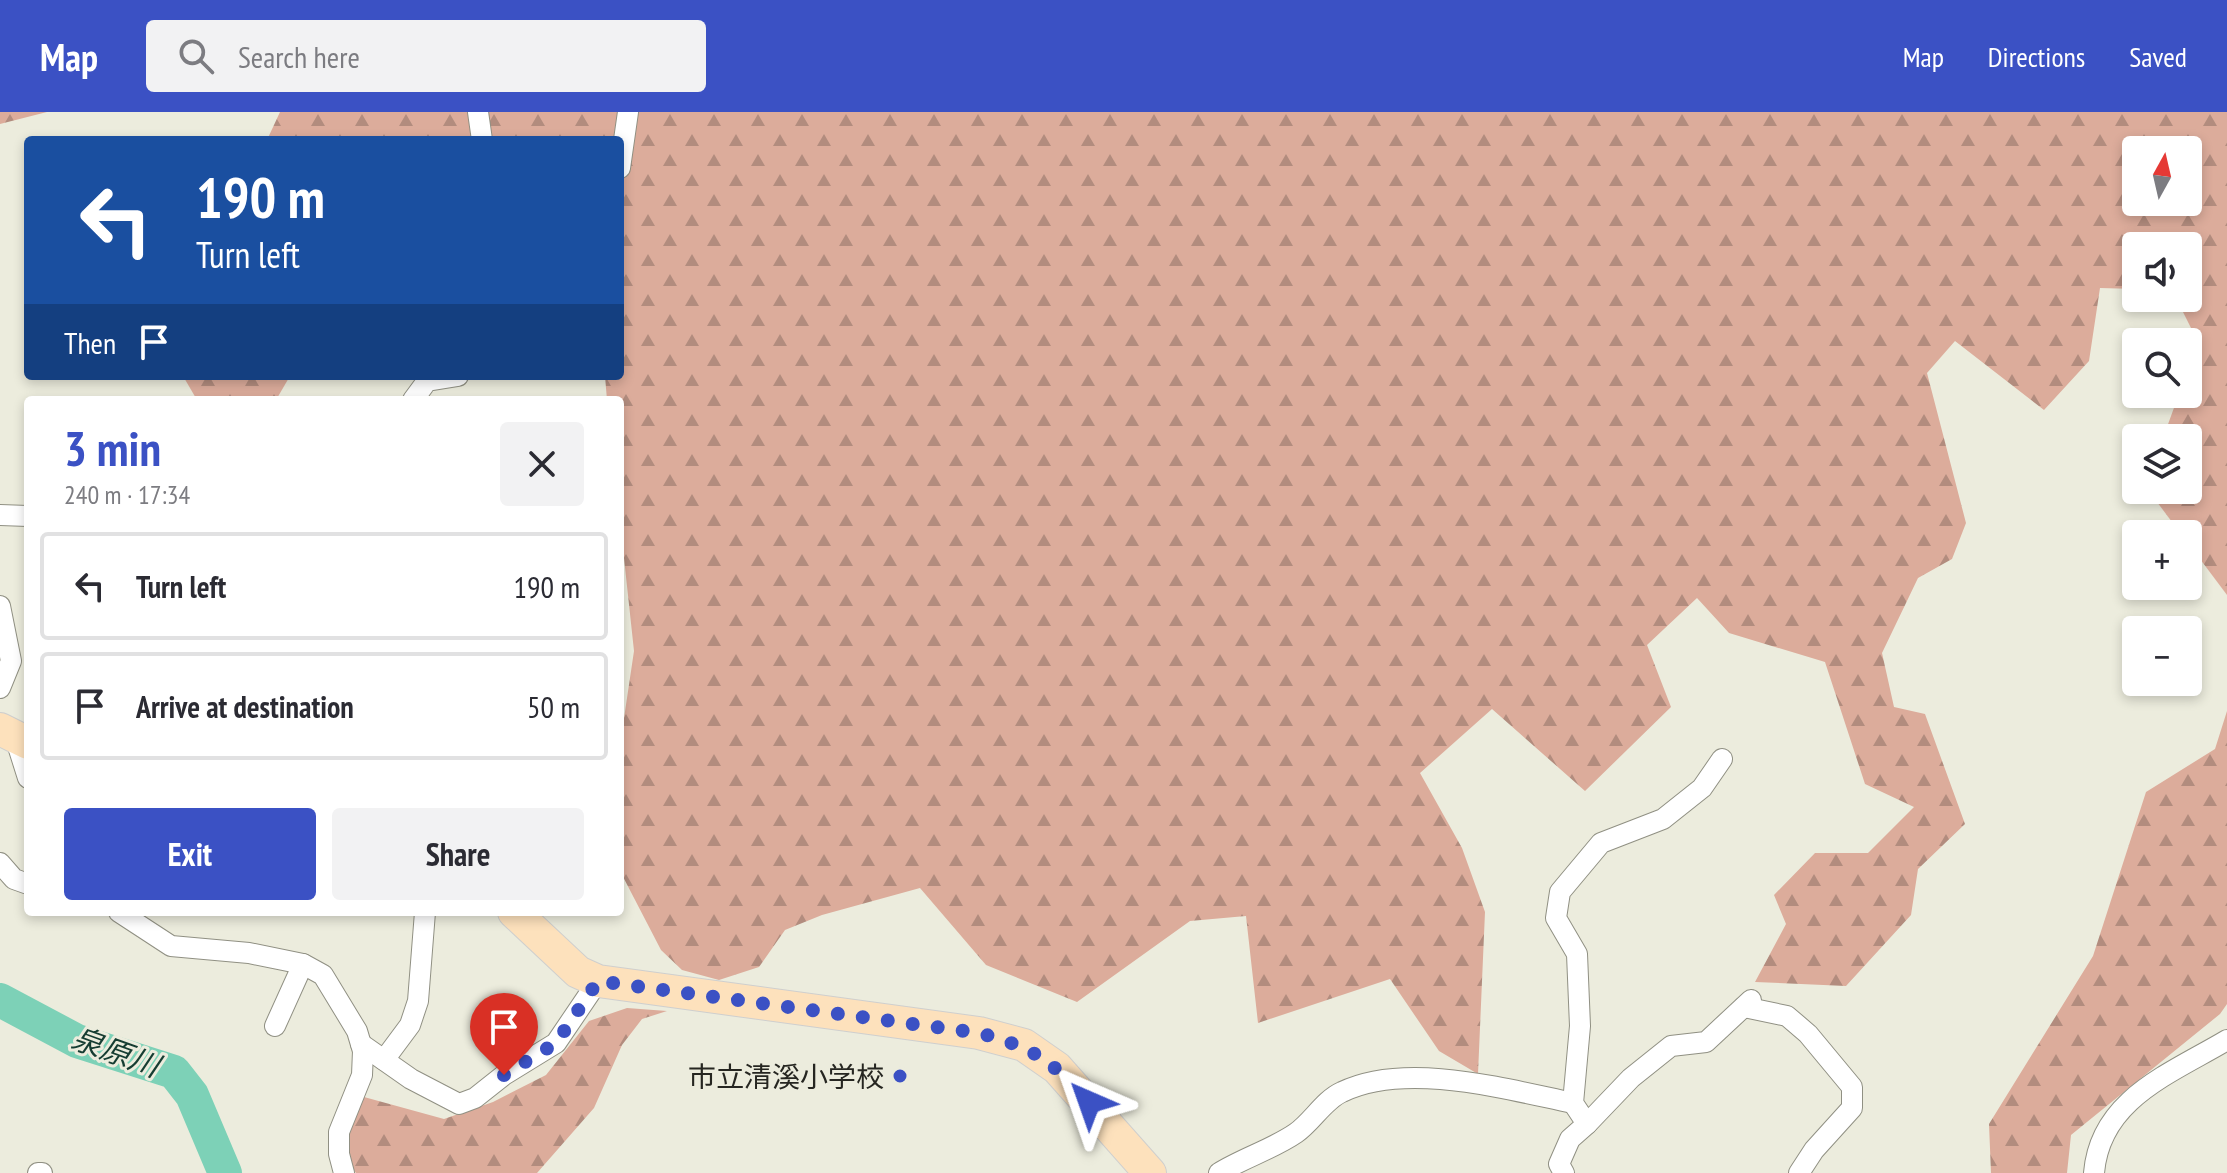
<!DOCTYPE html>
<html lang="en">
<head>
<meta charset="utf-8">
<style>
	:root { --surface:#fff; --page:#f2f2f3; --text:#2b2b33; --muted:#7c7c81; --line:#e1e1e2; --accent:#3b51c4 }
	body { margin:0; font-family:"PT Sans Narrow","Noto Sans JP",sans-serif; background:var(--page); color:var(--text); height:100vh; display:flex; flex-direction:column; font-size:30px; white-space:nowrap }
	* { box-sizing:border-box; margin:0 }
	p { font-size:26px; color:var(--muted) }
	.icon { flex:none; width:44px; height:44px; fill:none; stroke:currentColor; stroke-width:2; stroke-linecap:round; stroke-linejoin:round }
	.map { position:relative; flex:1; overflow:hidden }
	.sheet { position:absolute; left:24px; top:284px; width:600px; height:520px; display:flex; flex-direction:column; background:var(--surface); border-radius:8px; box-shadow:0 4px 12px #0003 }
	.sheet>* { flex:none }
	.guide { position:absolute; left:24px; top:24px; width:600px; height:244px; border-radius:8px; box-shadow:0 4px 12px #0003; background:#1a4fa0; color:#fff; overflow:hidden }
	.needle { width:52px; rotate:8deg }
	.tools { position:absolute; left:2122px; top:24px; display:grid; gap:16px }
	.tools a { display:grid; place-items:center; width:80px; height:80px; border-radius:8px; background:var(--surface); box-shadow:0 4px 12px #0003; font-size:40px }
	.pin { position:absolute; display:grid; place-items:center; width:68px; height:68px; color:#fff; margin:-82px -34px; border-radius:50% 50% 50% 0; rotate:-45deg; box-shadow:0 0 8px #0007 }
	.pin .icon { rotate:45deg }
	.me { position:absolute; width:88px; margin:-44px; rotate:317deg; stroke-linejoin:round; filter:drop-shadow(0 0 6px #0008) }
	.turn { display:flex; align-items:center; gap:28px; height:168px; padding:0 40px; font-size:36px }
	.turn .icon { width:104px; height:104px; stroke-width:2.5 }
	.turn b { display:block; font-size:56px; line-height:68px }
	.then { display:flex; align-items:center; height:76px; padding:0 40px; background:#0003; gap:16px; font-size:30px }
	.round { display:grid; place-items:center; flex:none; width:84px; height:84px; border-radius:8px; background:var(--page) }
	.headline { display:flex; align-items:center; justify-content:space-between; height:136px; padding:0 40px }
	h1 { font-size:48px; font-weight:700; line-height:60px; color:var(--accent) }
	.action { display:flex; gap:16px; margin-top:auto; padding:16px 40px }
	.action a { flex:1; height:92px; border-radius:8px; background:var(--accent); color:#fff; font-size:32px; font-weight:700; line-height:92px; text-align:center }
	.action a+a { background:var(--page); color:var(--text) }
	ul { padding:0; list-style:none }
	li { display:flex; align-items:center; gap:24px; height:108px; margin:0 16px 12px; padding:0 24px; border:4px solid var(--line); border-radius:8px }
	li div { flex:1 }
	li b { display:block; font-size:30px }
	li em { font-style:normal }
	header { display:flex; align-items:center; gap:48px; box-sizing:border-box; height:112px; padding:0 40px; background:var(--accent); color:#fff }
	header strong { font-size:38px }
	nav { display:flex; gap:44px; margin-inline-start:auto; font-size:28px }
	.search { width:560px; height:72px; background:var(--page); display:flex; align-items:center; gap:20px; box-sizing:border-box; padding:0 28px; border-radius:8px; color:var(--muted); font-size:30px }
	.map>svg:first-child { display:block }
	.forest { fill:url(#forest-firs); fill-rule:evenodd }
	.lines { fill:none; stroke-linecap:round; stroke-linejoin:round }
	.river { stroke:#7dd1b7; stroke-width:34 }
	.street-casing { stroke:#909083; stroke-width:22 }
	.primary-casing { stroke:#cfcfce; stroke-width:34 }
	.street { stroke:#fff; stroke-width:20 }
	.primary { stroke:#fde1bc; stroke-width:32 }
	.route { stroke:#3b51c4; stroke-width:14; stroke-dasharray:0 25.2 }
	.poi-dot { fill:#3b51c4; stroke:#ececdd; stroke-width:3 }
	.labels { text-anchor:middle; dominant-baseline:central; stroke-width:6; stroke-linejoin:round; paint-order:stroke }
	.poi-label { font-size:28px; fill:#262621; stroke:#ececdd; text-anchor:end }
	.water-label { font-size:30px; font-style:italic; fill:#163d32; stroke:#ececdd }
</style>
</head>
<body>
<header>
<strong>Map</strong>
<div class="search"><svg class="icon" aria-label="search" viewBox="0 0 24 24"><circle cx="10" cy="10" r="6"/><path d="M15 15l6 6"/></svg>Search here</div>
<nav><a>Map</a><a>Directions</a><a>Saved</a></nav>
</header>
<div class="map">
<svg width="2227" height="1061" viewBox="0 0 2227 1061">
	<defs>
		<pattern id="forest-firs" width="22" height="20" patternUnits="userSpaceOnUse" patternTransform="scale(2)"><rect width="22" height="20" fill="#dcac9b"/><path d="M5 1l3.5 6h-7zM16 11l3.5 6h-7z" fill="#b28c7e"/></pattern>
	</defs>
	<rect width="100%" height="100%" fill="#ececdd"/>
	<!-- forest -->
	<g class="forest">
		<polygon points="0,0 47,0 0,12"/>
		<path d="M280,0H2227V483L2188,431V422H2181L2148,378H2188V326H2163L2179,282H2188V257L2198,230L2176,186H2188V134H2136V177L2100,176L2089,249L2044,298L1955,229L1927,261L1966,411L1952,447L1918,466L1882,541L1894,595L1925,602L1965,712L1918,757L1911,803L1846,874L1755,870L1786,812L1774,783L1815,741H1868L1914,695L1865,672L1825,550L1729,521L1697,486L1647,533L1671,595L1585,679L1492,597L1420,661L1462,736L1485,800L1478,962L1439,939L1390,867L1258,911L1246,804L1190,809L1077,890L986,853L920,776L822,803L785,818L759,855L719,868L682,858L661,838L620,759V633L634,539L620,409V288H607L605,264H620V28H267ZM2136,38H2188V90H2136Z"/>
		<polygon points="183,264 290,264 276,288 197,288"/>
		<polygon points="2227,599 2227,892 2220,902 2071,1023 2067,1061 1991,1061 1989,1012 2093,844 2146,680 2215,637"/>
		<path d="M627,896L667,899L642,907L622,933L594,996L537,1061H356C336,1035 351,1011 364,985L444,1007L493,990L546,963L589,909Z"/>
	</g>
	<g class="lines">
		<!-- river -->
		<polyline class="river" points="0,888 77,929 174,960 192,983 225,1061"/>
		<defs>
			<g id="street">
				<polyline points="478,0 482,28"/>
				<polyline points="620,56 628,0"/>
				<polyline points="413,288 427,269 458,264"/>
				<polyline points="0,403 28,404"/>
				<polyline points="0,494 11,549 0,576"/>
				<polyline points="16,628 28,666"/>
				<polyline points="0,751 14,767 28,772"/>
				<polyline points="119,800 171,834 249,841 303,852 323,863 357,919 363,939 362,963 339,1020 339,1042 344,1061"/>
				<polyline points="1744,895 1787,904 1808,922 1852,975 1852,996 1814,1038 1799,1061"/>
				<polyline points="275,914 303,852"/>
				<polyline points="361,932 411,967 459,992 475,986 504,963 556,931 598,869"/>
				<polyline points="384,948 410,913 418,889 425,800"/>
				<polyline points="1587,1012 1631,966 1671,934 1706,930 1751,888"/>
				<polyline points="38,1061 42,1061"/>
				<path d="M1219,1061C1243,1046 1273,1037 1296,1021C1312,1010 1324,988 1342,980C1406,949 1505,977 1573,991"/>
				<polyline points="1564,1061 1559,1052 1570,1027 1587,1012 1573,991 1580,914 1577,842 1556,806 1560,780 1601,731 1663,707 1702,676 1722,647"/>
				<path d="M2094,1061C2100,987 2170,962 2227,928"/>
			</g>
			<g id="primary">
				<polyline points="0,617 28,631"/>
				<polyline points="514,800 578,860 598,869 979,921 1024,933 1057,956 1150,1061"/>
			</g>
		</defs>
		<!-- street casing -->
		<use href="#street" class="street-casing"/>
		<!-- primary casing -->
		<use href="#primary" class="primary-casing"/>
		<!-- street -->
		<use href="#street" class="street"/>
		<!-- primary -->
		<use href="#primary" class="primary"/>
	</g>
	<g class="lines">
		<!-- route -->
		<path class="route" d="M504,963L556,931L598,869L979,921C1035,936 1050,948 1089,990"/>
	</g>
	<!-- markers -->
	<circle class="poi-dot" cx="900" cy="964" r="8"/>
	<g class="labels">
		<!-- poi labels -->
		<g class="poi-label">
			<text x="884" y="964">市立清溪小学校</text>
		</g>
		<!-- water labels -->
		<g class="water-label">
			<text transform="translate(116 939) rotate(20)">泉原川</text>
		</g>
	</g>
</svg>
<div class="tools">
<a><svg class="needle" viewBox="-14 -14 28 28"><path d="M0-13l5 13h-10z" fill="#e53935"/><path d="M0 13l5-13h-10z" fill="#7c7c81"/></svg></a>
<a><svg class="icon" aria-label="sound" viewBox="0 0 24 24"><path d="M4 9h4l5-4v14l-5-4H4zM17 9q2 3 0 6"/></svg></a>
<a><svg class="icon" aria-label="search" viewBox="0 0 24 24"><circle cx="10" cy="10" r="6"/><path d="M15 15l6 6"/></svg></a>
<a><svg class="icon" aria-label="layers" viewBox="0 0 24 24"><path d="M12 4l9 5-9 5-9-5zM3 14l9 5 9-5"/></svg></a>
<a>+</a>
<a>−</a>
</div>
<div class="pin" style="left:504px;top:963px;background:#d93025"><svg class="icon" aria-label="arrive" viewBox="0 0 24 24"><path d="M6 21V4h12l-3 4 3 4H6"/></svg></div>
<svg class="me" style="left:1089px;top:990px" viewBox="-20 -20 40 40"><path d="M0-17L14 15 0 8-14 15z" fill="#3b51c4" stroke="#fff" stroke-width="4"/></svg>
<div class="guide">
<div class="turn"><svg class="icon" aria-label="left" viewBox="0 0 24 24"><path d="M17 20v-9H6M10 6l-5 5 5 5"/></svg><div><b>190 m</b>Turn left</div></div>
<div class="then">Then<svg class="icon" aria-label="arrive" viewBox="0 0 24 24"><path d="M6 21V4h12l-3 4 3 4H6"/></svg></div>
</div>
<section class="sheet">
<div class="headline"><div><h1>3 min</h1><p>240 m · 17:34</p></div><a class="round"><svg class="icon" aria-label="close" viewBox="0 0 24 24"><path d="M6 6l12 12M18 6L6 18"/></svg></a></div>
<ul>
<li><svg class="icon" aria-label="left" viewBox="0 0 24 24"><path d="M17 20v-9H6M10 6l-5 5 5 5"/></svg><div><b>Turn left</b></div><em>190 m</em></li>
<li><svg class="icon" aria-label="arrive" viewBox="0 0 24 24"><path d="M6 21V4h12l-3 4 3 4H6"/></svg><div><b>Arrive at destination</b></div><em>50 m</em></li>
</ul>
<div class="action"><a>Exit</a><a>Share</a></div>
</section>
</div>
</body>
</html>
